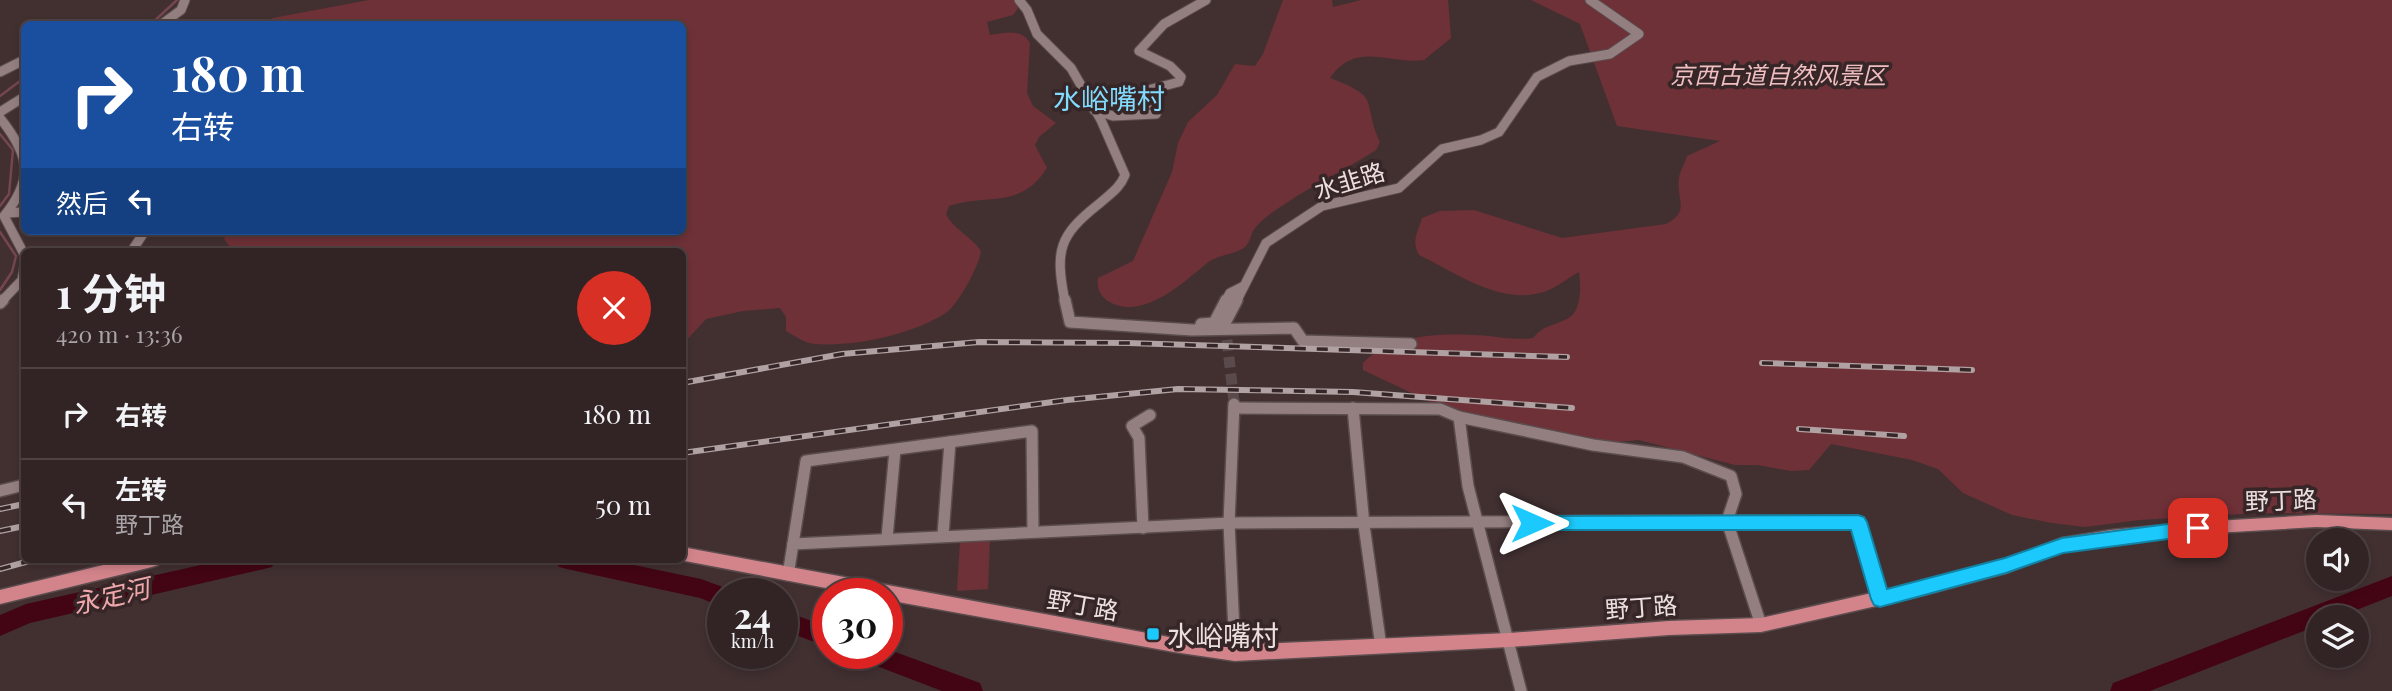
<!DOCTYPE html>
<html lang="zh">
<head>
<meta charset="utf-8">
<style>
	:root { --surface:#322425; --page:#3a2c2d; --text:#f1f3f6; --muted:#a8a4a7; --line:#4d4142 }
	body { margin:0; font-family:"Playfair Display","Noto Sans SC",serif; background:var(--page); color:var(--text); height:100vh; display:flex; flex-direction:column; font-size:26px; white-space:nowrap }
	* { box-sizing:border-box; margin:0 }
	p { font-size:23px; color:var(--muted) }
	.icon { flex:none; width:38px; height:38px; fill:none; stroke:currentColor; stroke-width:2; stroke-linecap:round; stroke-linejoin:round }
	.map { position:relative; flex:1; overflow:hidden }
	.panel { position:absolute; left:21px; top:248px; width:665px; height:315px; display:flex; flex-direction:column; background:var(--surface); border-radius:10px; box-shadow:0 4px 10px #0003,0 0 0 2px var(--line) }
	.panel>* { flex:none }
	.banner { position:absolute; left:21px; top:21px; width:665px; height:214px; border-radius:10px; box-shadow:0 4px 10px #0003,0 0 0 2px var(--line); background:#1a4fa0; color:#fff; overflow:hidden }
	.controls { position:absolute; left:2306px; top:528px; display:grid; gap:14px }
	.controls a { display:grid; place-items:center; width:63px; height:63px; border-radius:50%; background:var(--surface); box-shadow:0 4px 10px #0003,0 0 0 2px var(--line); font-size:35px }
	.speed { position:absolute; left:707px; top:578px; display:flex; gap:14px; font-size:35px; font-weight:700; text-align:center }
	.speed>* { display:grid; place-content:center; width:91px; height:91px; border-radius:50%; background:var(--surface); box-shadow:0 4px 10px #0003,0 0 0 2px var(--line); line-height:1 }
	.speed small { font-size:18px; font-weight:400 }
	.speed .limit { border:10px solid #d22; background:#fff; color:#111 }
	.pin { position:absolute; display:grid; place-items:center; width:60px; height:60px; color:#fff; margin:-30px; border-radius:14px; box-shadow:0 4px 10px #0006 }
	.me { position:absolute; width:77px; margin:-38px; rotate:90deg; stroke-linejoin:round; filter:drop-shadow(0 0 5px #0008) }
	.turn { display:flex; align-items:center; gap:24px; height:147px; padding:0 35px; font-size:32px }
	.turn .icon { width:91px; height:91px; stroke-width:2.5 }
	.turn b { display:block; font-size:49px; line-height:60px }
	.then { display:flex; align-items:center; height:66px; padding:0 35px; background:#0003; gap:14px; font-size:26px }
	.round { display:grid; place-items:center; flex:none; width:74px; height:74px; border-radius:37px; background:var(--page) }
	.summary { display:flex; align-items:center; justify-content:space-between; height:119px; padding:0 35px }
	h1 { font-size:42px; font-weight:700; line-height:52px }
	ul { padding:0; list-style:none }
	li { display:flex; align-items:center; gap:21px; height:91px; padding:0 35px; border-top:2px solid var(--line) }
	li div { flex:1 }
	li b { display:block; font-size:26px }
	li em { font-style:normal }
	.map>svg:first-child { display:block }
	.green { fill:#6e3137 }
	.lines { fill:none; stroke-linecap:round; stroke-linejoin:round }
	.stream { stroke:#754650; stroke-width:2.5 }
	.river { fill:#430513; fill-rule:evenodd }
	.minor-tunnel { stroke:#5b4a4b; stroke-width:11; stroke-dasharray:11 6; stroke-linecap:butt }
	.minor-far1-casing { stroke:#5b4c4d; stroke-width:11 }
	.minor-casing { stroke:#5b4c4d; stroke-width:14 }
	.major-casing { stroke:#5b4c4d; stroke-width:3 }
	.minor-far1 { stroke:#947f80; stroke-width:9 }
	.minor { stroke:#947f80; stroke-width:11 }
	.major { fill:#d3848b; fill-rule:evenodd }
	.rail-casing { stroke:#b0a1a2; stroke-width:6 }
	.rail { stroke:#372627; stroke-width:3.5; stroke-dasharray:11; stroke-linecap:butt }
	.route { fill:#1cc9fc; stroke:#1283a4; stroke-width:2 }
	.poi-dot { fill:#1cc9fc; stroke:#372627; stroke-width:2.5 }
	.labels { text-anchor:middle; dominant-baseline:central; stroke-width:7; stroke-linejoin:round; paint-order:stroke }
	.park-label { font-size:24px; font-style:italic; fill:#f0bec1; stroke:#372627 }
	.street-label { font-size:24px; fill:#ebdfe0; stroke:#372627 }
	.water-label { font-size:26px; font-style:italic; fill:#f1a8ad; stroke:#372627 }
	.quarter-label { font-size:28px; fill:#81dcff; stroke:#372627 }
	.near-poi-label { font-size:28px; fill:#ebdfe0; stroke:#372627; text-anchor:start }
</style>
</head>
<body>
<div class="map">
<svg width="2392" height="691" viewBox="0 0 2392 691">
	<rect width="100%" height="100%" fill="#423031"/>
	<!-- green -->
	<g class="green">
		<path d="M369,0H1024L1013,15L987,22L990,35C1005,33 1021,28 1030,43L1027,93L1033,106L1056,123L1039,137L1035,145L1047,168C1020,210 988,193 949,206L946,214C952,228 972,237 981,251C979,266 959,303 947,312C915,334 854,347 815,344C804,343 795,336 786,331V317L780,308L743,311L706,319L683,344L682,252H234L224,239L228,231H682V24H260L273,18Z"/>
		<path d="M1283,0H1332L1333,7L1361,0H1448L1451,38L1424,60C1389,65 1356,40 1330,78C1383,98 1361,100 1380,142L1376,150C1347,169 1316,183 1288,202C1277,209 1263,218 1255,228C1250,234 1251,242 1245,247C1235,255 1217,254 1206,264C1183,283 1141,322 1108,301C1099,295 1097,288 1098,278L1133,261L1172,172L1178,143L1188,122L1217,95L1235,64L1255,66L1263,54Z"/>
		<path d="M1531,0H2392V514L2258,513L2139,520L2085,527L2052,523L2012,515L1963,493L1938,469L1912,460L1831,444L1809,470L1791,471L1757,465H1735L1639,440L1604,443L1485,420L1435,404L1363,370V363C1394,332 1447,333 1489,336C1504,338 1518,340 1533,338C1544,325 1553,326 1567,319C1582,312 1581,286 1579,272C1570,277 1561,284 1551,289C1506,310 1457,273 1419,255C1411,241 1418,232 1422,218L1440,211L1474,210L1562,238L1666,224C1691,211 1676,200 1679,178C1680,171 1685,163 1687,156L1720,141L1617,126L1580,24Z"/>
		<polygon points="990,541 988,589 957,591 960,542"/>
	</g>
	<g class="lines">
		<!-- stream -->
		<g class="stream">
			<polyline points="151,24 177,0"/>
			<polyline points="0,96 24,78"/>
			<polyline points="0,134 13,150 9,194 0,206"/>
			<polyline points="0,232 16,256 12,272 0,290"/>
		</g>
		<!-- river -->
		<g class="river">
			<polygon points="223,560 275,560 272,567 264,569 30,623 0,636 0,615 26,604"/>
			<polygon points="556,560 610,560 701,579 731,590 733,593 723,593 723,607 700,598 567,569 559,567"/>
			<polygon points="2392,576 2392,596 2336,618 2319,618 2319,625 2150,691 2110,691 2113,683"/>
			<polygon points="782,610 828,627 828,647 782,630"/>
			<polygon points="887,649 980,683 983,691 942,691 861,660 857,653 887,653"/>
		</g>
		<!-- minor-tunnel -->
		<polyline class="minor-tunnel" points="1225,323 1234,402"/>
		<defs>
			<g id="minor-far1">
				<path d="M1019,0L1027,10L1037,34L1071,68L1101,120L1125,175C1120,188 1110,194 1100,203C1058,236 1055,250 1065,302"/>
				<polyline points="162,24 181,10 185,0"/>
				<polyline points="0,72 24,60"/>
				<polyline points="1094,110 1113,116 1156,114 1157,111 1146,95 1148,90 1179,82 1181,77 1170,66 1139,51 1164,24 1206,0"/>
				<polyline points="0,112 24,97"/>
				<path d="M0,118C29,154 35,178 4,216L24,254"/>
				<polyline points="7,213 24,212"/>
				<polyline points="131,252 145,231"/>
				<polyline points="1,302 22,280 24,269"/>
				<polyline points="1225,302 1230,293 1244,286"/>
				<polyline points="1236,302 1266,243 1322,206 1399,188 1442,149 1481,140 1499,132 1537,77 1569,61 1610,54 1639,34 1590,0"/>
			</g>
			<g id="minor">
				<polyline points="1065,300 1070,322 1192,330 1294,328 1303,341 1411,344"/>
				<polyline points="0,303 3,300"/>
				<polyline points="1225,323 1237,300"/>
				<polyline points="1201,324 1214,323 1226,300"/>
				<polyline points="1234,404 1229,523 1235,653"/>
				<polyline points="1234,408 1440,409 1459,417 1593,445 1683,457 1731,476 1736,494 1727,521 1858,522 1880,599"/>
				<polyline points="1353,408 1364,525 1381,647"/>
				<polyline points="1459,417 1468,486 1521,691"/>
				<polyline points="0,491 24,485"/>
				<polyline points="1143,528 1139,438 1132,426 1150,415"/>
				<polyline points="943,535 950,442"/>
				<polyline points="887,538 895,450"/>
				<polyline points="793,544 806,461 1032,431 1033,532"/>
				<polyline points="788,575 793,544 1229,523 1727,521 1761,625"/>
			</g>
			<g id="major">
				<polygon points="2316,515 2392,518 2392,530 2316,527 2198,534 2111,544 2063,551 2006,573 1916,597 1761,632 1669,635 1509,647 1235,661 1174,652 887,600 887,593 852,593 680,560 682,560 682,547 1174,638 1235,645 1509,633 1669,621 1761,618 1916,583 2005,560 2062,538 2111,530 2198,522"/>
				<polygon points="124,560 160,560 158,565 152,567 0,604 0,590"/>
			</g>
		</defs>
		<!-- minor-far1 casing -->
		<use href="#minor-far1" class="minor-far1-casing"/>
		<!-- minor casing -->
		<use href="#minor" class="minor-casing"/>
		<!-- major casing -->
		<use href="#major" class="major-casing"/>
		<!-- minor-far1 -->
		<use href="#minor-far1" class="minor-far1"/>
		<!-- minor -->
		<use href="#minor" class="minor"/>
		<!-- major -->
		<use href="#major" class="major"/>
		<defs>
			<g id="rail">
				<polyline points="1762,363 1972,370"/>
				<polyline points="682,383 842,354 979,342 1128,343 1567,357"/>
				<polyline points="1799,429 1904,436"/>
				<polyline points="682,453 1067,400 1178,389 1353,392 1572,408"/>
				<polyline points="0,509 24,504"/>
				<polyline points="0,531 24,526"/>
				<polyline points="0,569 33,560"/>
			</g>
		</defs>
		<!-- rail casing -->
		<use href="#rail" class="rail-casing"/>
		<!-- rail -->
		<use href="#rail" class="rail"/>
	</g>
	<!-- route -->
	<polygon class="route" points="1858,515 1864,517 1867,522 1887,589 2005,558 2062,538 2198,520 2204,522 2207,528 2204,533 2198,535 2063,553 2006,573 1880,607 1874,605 1871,599 1851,530 1532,530 1526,528 1523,523 1526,518 1532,516"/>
	<!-- markers -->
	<rect class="poi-dot" x="1146" y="627" width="14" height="14" rx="3.5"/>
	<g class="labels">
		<!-- park labels -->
		<g class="park-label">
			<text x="1778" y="74">京西古道自然风景区</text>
		</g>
		<!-- street labels -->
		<g class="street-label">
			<text transform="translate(1349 180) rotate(-17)">水韭路</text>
			<text transform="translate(2281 499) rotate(-2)">野丁路</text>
			<text transform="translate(1083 604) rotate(10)">野丁路</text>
			<text transform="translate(1641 606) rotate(-4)">野丁路</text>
		</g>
		<!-- water labels -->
		<g class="water-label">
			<text transform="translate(111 595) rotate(-13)">永定河</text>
		</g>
		<!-- quarter labels -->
		<g class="quarter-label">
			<text x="1109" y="97">水峪嘴村</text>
		</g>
		<!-- near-poi labels -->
		<g class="near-poi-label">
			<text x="1167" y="634">水峪嘴村</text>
		</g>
	</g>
</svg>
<div class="controls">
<a><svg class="icon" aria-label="sound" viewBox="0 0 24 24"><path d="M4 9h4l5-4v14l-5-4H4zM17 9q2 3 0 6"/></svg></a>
<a><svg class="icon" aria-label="layers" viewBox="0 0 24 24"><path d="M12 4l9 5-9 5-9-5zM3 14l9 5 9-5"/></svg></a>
</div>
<div class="speed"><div>24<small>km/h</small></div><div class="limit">30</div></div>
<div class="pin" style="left:2198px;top:528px;background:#d93025"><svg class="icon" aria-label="arrive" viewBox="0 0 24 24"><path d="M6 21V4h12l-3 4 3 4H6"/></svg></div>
<svg class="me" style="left:1532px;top:523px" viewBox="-20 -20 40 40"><path d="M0-17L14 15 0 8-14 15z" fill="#1cc9fc" stroke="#fff" stroke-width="4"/></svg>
<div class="banner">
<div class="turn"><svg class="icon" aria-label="right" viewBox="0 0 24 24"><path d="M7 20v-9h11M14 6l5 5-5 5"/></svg><div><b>180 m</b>右转</div></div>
<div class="then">然后<svg class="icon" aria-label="left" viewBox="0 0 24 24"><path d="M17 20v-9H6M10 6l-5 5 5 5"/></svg></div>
</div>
<section class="panel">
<div class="summary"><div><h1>1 分钟</h1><p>420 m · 13:36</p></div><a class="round" style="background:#d93025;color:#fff"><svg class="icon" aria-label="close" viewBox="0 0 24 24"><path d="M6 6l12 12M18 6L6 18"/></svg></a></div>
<ul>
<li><svg class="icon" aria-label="right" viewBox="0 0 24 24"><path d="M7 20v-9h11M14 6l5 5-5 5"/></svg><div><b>右转</b></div><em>180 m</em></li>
<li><svg class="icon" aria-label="left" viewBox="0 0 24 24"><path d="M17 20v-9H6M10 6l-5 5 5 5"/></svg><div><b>左转</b><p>野丁路</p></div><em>50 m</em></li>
</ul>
</section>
</div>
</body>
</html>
